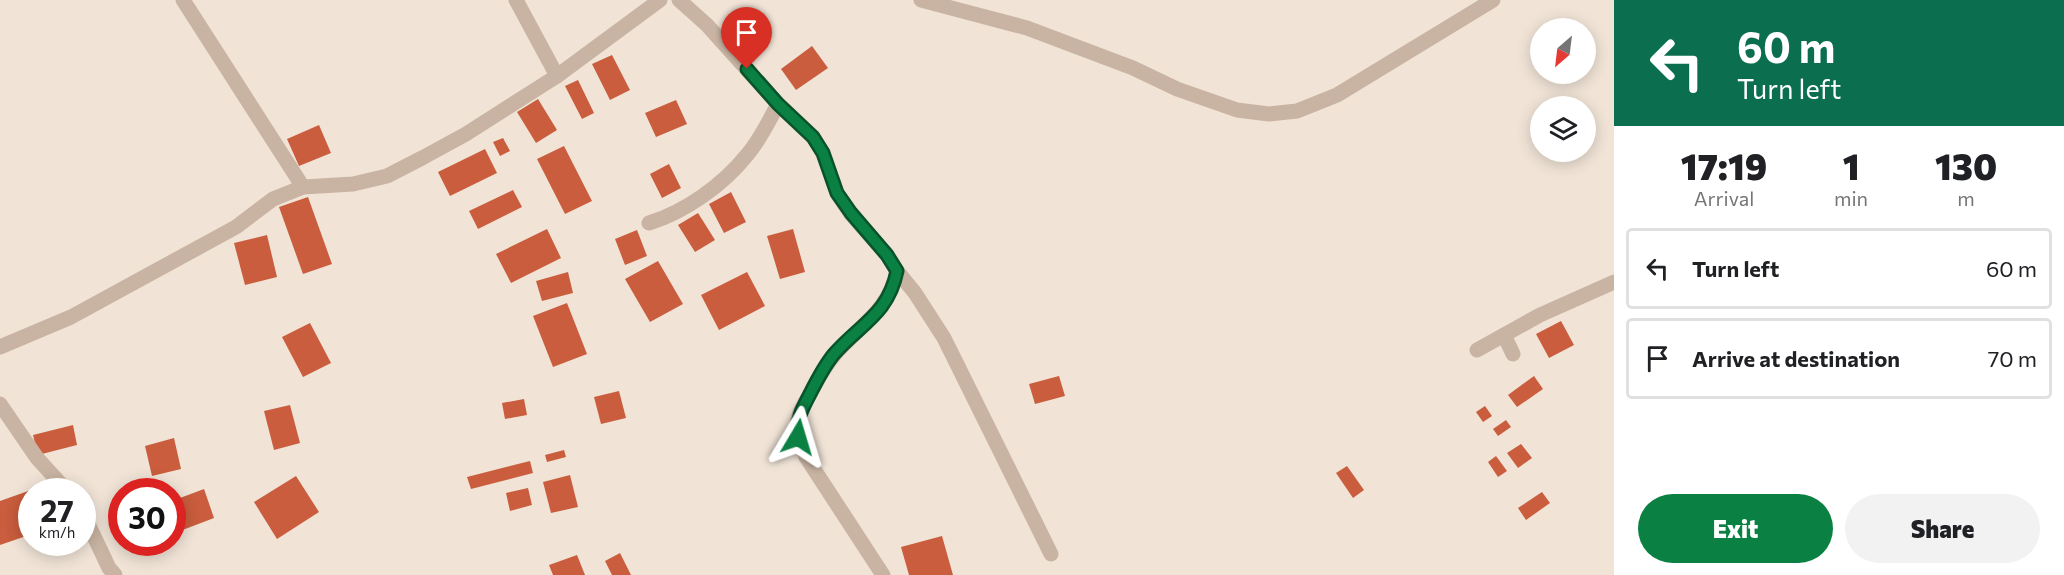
<!DOCTYPE html>
<html lang="en">
<head>
<meta charset="utf-8">
<style>
	:root { --surface:#fff; --page:#f2f2f2; --text:#202124; --muted:#757577; --line:#e0e0e0; --accent:#0b8043 }
	body { margin:0; font-family:Commissioner,sans-serif; background:var(--page); color:var(--text); height:100vh; display:flex; flex-direction:column; font-size:22px; white-space:nowrap }
	* { box-sizing:border-box; margin:0 }
	p { font-size:20px; color:var(--muted) }
	.icon { flex:none; width:33px; height:33px; fill:none; stroke:currentColor; stroke-width:2; stroke-linecap:round; stroke-linejoin:round }
	.map { position:relative; flex:1; overflow:hidden }
	.side { display:flex; flex-direction:column; background:var(--surface); width:450px }
	.side>* { flex:none }
	.guide { background:#0b6e4f; color:#fff; overflow:hidden }
	.needle { width:39px; rotate:208deg }
	.buttons { position:absolute; left:1530px; top:18px; display:grid; gap:12px }
	.buttons a { display:grid; place-items:center; width:66px; height:66px; border-radius:50%; background:var(--surface); box-shadow:0 3px 15px #0003; font-size:30px }
	.speed { position:absolute; left:18px; top:478px; display:flex; gap:12px; font-size:30px; font-weight:700; text-align:center }
	.speed>* { display:grid; place-content:center; width:78px; height:78px; border-radius:50%; background:var(--surface); box-shadow:0 3px 15px #0003; line-height:1 }
	.speed small { font-size:15px; font-weight:400 }
	.speed .limit { border:9px solid #d22; background:#fff; color:#111 }
	.pin { position:absolute; display:grid; place-items:center; width:51px; height:51px; color:#fff; margin:-62px -26px; border-radius:50% 50% 50% 0; rotate:-45deg; box-shadow:0 0 6px #0007 }
	.pin .icon { rotate:45deg }
	.me { position:absolute; width:66px; margin:-33px; rotate:7deg; stroke-linejoin:round; filter:drop-shadow(0 0 4px #0008) }
	.turn { display:flex; align-items:center; gap:21px; height:126px; padding:0 24px; font-size:27px }
	.turn .icon { width:78px; height:78px; stroke-width:2.5 }
	.turn b { display:block; font-size:42px; line-height:51px }
	.eta { display:flex; justify-content:space-evenly; align-items:center; height:102px; text-align:center }
	.eta b { font-size:36px; font-weight:800; line-height:42px }
	.action { display:flex; gap:12px; margin-top:auto; padding:12px 24px }
	.action a { flex:1; height:69px; border-radius:36px; background:var(--accent); color:#fff; font-size:24px; font-weight:800; line-height:69px; text-align:center }
	.action a+a { background:var(--page); color:var(--text) }
	ul { padding:0; list-style:none }
	li { display:flex; align-items:center; gap:18px; height:81px; margin:0 12px 9px; padding:0 12px; border:3px solid var(--line); border-radius:6px }
	li div { flex:1 }
	li b { display:block; font-size:22px }
	li em { font-style:normal }
	main { display:flex; flex:1; min-height:0 }
	.map>svg:first-child { display:block }
	.building { fill:#c95d3d }
	.lines { fill:none; stroke-linecap:round; stroke-linejoin:round }
	.minor { stroke:#c9b4a3; stroke-width:15 }
	.route-casing { stroke:#07532c; stroke-width:15 }
	.route { stroke:#0b8043; stroke-width:10 }
</style>
</head>
<body>
<main>
<div class="map">
<svg width="1614" height="575" viewBox="0 0 1614 575">
	<rect width="100%" height="100%" fill="#f1e4d7"/>
	<!-- building -->
	<g class="building">
		<polygon points="812,46 828,68 796,90 781,69"/>
		<polygon points="612,55 630,90 610,100 592,64"/>
		<polygon points="578,80 594,113 582,119 565,86"/>
		<polygon points="538,99 557,130 536,143 517,112"/>
		<polygon points="676,100 687,124 656,137 645,113"/>
		<polygon points="319,125 331,153 299,166 287,139"/>
		<polygon points="503,138 510,151 500,156 493,142"/>
		<polygon points="564,146 592,201 565,214 537,159"/>
		<polygon points="485,149 497,173 450,196 438,172"/>
		<polygon points="669,164 681,188 662,198 650,174"/>
		<polygon points="513,190 522,207 478,229 469,211"/>
		<polygon points="731,192 746,222 724,233 709,204"/>
		<polygon points="308,197 332,264 303,274 279,207"/>
		<polygon points="698,213 715,240 695,252 678,225"/>
		<polygon points="547,229 561,258 511,283 496,254"/>
		<polygon points="793,229 805,272 780,279 767,236"/>
		<polygon points="637,230 647,256 625,265 615,239"/>
		<polygon points="267,235 277,277 245,285 234,243"/>
		<polygon points="658,261 683,304 650,322 625,279"/>
		<polygon points="568,272 573,293 542,301 536,281"/>
		<polygon points="747,272 765,306 719,330 701,295"/>
		<polygon points="567,303 587,354 553,367 533,316"/>
		<polygon points="1561,321 1574,345 1549,358 1536,334"/>
		<polygon points="310,323 331,363 303,377 282,337"/>
		<polygon points="1059,376 1065,396 1035,404 1029,384"/>
		<polygon points="1534,376 1543,389 1517,407 1508,395"/>
		<polygon points="619,391 626,418 601,424 594,397"/>
		<polygon points="524,399 527,415 505,419 502,403"/>
		<polygon points="290,405 300,443 274,450 264,411"/>
		<polygon points="1485,406 1492,416 1483,422 1476,412"/>
		<polygon points="1506,420 1511,427 1498,436 1493,429"/>
		<polygon points="73,425 77,445 38,455 33,435"/>
		<polygon points="174,438 181,469 152,476 145,446"/>
		<polygon points="1521,444 1532,458 1518,468 1507,453"/>
		<polygon points="564,450 566,457 547,462 545,455"/>
		<polygon points="1496,456 1507,471 1498,477 1488,462"/>
		<polygon points="530,461 533,473 471,489 467,477"/>
		<polygon points="1347,466 1364,490 1353,498 1336,473"/>
		<polygon points="570,475 578,507 551,513 543,482"/>
		<polygon points="296,476 319,512 277,539 254,502"/>
		<polygon points="528,488 532,505 510,511 506,493"/>
		<polygon points="204,489 214,518 172,534 172,501"/>
		<polygon points="31,490 32,534 0,545 0,501"/>
		<polygon points="1542,492 1550,503 1526,520 1518,508"/>
		<polygon points="942,536 953,575 909,575 901,547"/>
		<polygon points="620,553 631,575 612,575 605,561"/>
		<polygon points="577,555 585,575 553,575 549,565"/>
	</g>
	<g class="lines">
		<!-- minor -->
		<g class="minor">
			<polyline points="183,0 303,187"/>
			<polyline points="516,0 557,76"/>
			<path d="M679,0L707,25L778,104L813,137L823,153L837,193L851,214L887,255L897,271C888,312 860,325 835,354C824,367 816,382 808,397C803,406 797,415 797,427C797,437 803,447 806,457L883,575"/>
			<polyline points="921,0 1027,28 1133,68 1177,89 1237,110 1269,114 1297,111 1337,95 1493,0"/>
			<path d="M649,223C685,212 723,185 747,155C760,140 769,121 778,104"/>
			<polyline points="897,271 915,293 944,338 1051,554"/>
			<polyline points="1504,335 1513,354"/>
			<polyline points="0,347 71,317 236,227 273,199 303,187 353,184 387,176 422,158 466,134 557,76 660,0"/>
			<polyline points="1477,350 1540,315 1614,282"/>
			<polyline points="0,404 37,458 68,492"/>
			<polyline points="82,511 109,568 115,575"/>
		</g>
	</g>
	<g class="lines">
		<defs>
			<path id="route" d="M747,69L778,104L813,137L823,153L837,193L851,213L887,255L897,271C888,315 860,324 834,354C824,366 817,380 810,394C802,409 796,420 798,437"/>
		</defs>
		<!-- route casing -->
		<use href="#route" class="route-casing"/>
		<!-- route -->
		<use href="#route" class="route"/>
	</g>
</svg>
<div class="buttons">
<a><svg class="needle" viewBox="-14 -14 28 28"><path d="M0-13l5 13h-10z" fill="#e53935"/><path d="M0 13l5-13h-10z" fill="#757577"/></svg></a>
<a><svg class="icon" aria-label="layers" viewBox="0 0 24 24"><path d="M12 4l9 5-9 5-9-5zM3 14l9 5 9-5"/></svg></a>
</div>
<div class="speed"><div>27<small>km/h</small></div><div class="limit">30</div></div>
<div class="pin" style="left:747px;top:69px;background:#d93025"><svg class="icon" aria-label="arrive" viewBox="0 0 24 24"><path d="M6 21V4h12l-3 4 3 4H6"/></svg></div>
<svg class="me" style="left:798px;top:437px" viewBox="-20 -20 40 40"><path d="M0-17L14 15 0 8-14 15z" fill="#0b8043" stroke="#fff" stroke-width="4"/></svg>
</div>
<section class="side">
<div class="guide">
<div class="turn"><svg class="icon" aria-label="left" viewBox="0 0 24 24"><path d="M17 20v-9H6M10 6l-5 5 5 5"/></svg><div><b>60 m</b>Turn left</div></div>
</div>
<div class="eta">
<div><b>17:19</b><p>Arrival</p></div>
<div><b>1</b><p>min</p></div>
<div><b>130</b><p>m</p></div>
</div>
<ul>
<li><svg class="icon" aria-label="left" viewBox="0 0 24 24"><path d="M17 20v-9H6M10 6l-5 5 5 5"/></svg><div><b>Turn left</b></div><em>60 m</em></li>
<li><svg class="icon" aria-label="arrive" viewBox="0 0 24 24"><path d="M6 21V4h12l-3 4 3 4H6"/></svg><div><b>Arrive at destination</b></div><em>70 m</em></li>
</ul>
<div class="action"><a>Exit</a><a>Share</a></div>
</section>
</main>
</body>
</html>
